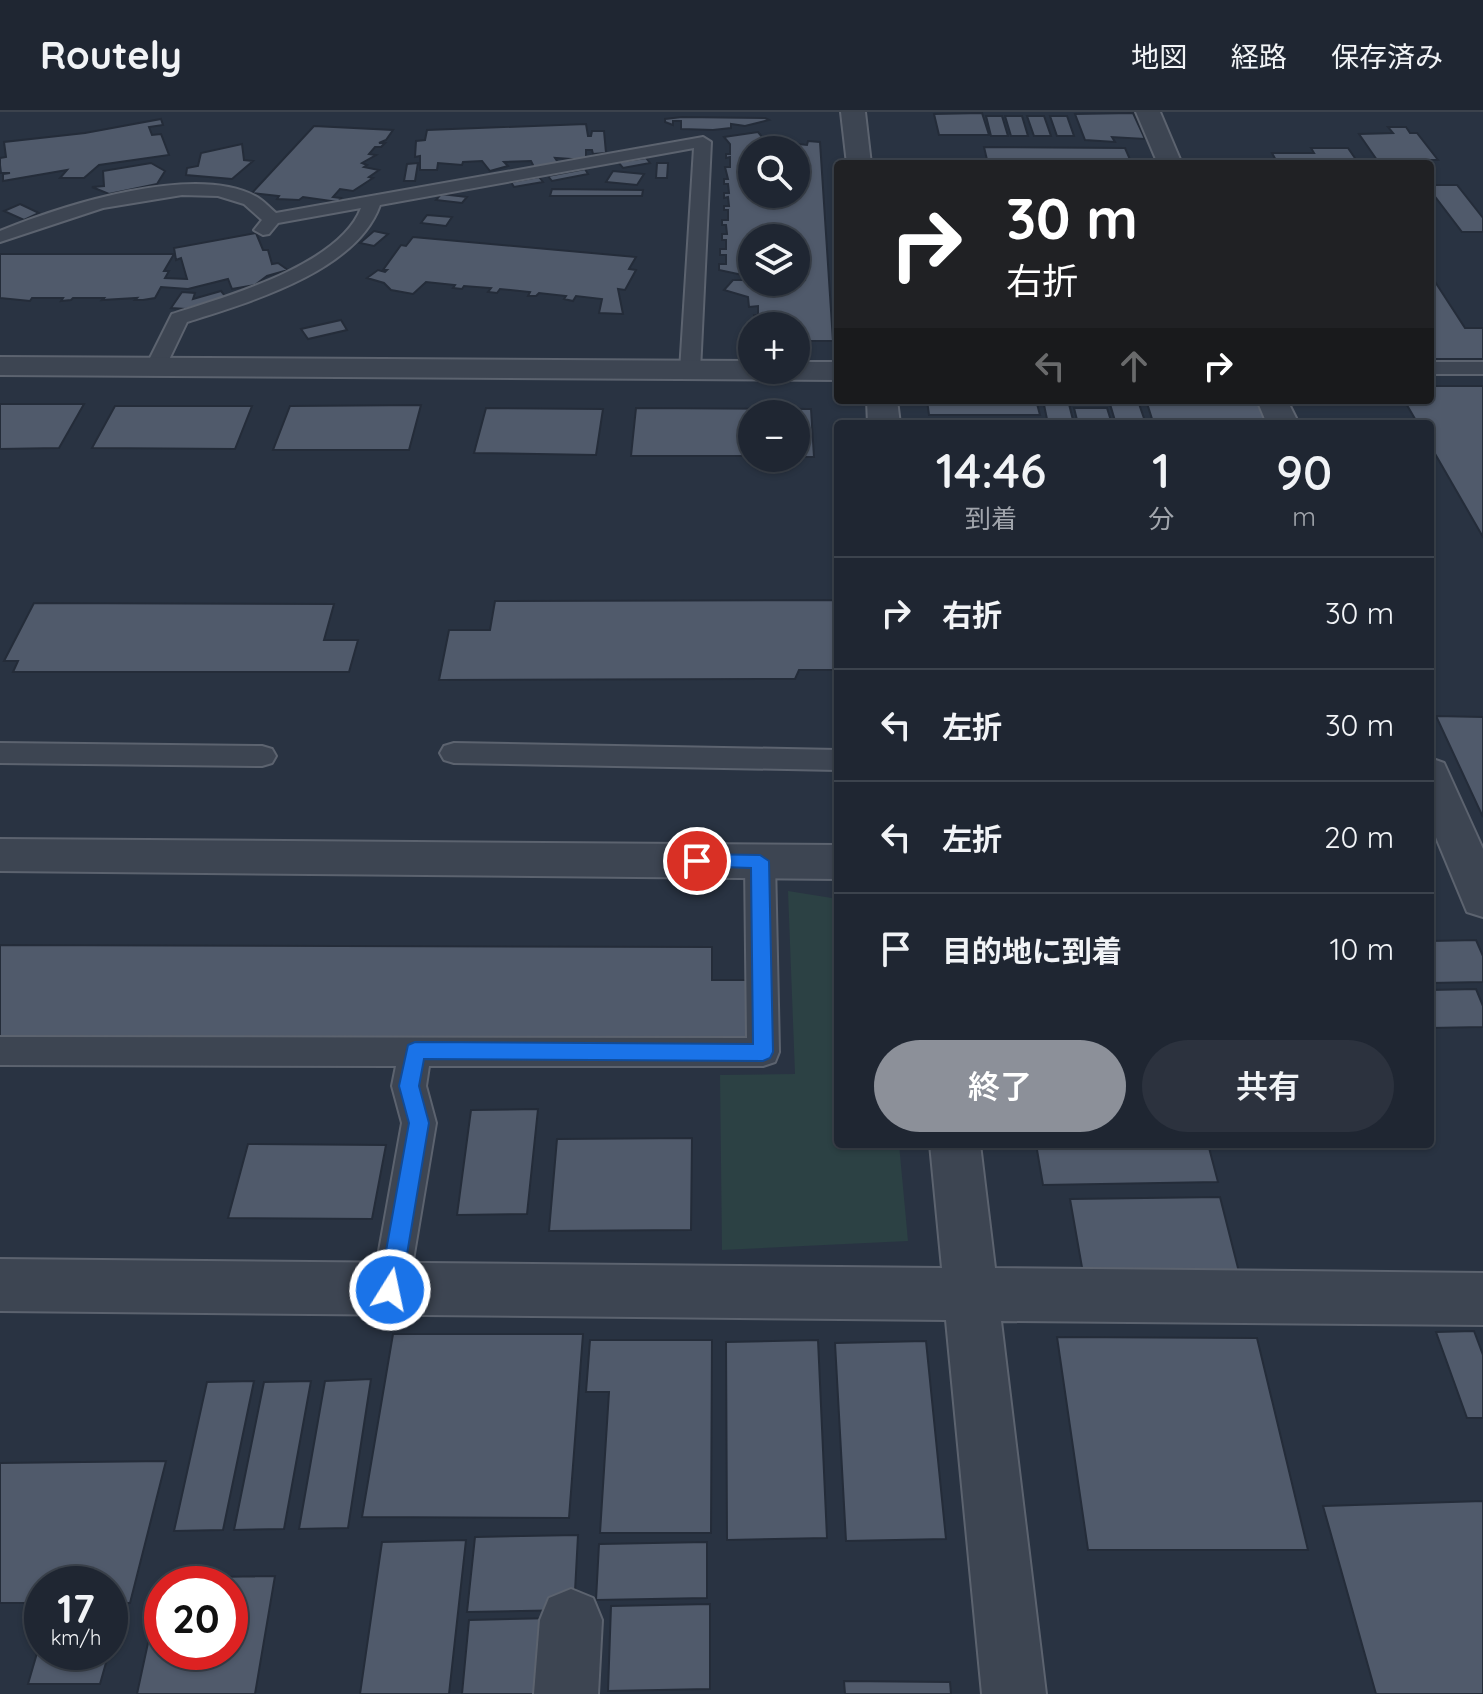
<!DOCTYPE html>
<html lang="ja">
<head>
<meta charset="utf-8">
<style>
	:root { --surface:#1f2632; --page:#2c323e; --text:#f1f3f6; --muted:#a1a5ac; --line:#3c434d; --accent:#8c9099 }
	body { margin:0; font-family:Quicksand,"Noto Sans JP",sans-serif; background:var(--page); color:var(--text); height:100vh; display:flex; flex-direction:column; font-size:30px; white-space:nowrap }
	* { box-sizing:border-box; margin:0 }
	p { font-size:26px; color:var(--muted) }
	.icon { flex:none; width:44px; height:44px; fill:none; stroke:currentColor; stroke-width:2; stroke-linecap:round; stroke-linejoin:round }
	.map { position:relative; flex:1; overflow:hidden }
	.sheet { position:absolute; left:834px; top:308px; width:600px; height:728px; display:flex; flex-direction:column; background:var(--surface); border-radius:8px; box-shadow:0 2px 6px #0004,0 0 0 2px var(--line) }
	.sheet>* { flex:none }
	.top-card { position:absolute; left:834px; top:48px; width:600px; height:244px; border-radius:8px; box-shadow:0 2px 6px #0004,0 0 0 2px var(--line); background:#202124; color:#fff; overflow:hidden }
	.tools { position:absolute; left:738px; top:24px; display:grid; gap:16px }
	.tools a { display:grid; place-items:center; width:72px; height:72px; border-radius:50%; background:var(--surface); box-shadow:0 2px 6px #0004,0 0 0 2px var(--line); font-size:40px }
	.speed { position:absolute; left:24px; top:1454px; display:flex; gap:16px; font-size:40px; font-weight:700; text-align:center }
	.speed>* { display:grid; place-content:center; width:104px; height:104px; border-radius:50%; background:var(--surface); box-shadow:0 2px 6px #0004,0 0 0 2px var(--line); line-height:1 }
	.speed small { font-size:20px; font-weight:400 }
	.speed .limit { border:12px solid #d22; background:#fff; color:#111 }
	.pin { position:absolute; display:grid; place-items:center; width:68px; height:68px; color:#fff; margin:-34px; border:4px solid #fff; border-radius:50%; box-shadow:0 2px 8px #0007 }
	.me { position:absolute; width:88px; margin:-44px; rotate:10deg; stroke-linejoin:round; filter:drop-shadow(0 0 6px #0008) }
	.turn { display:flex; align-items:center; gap:28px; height:168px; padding:0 40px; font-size:36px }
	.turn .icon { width:104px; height:104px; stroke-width:2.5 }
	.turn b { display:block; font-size:56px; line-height:68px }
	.lanes { display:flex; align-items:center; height:76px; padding:0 40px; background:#0003; justify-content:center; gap:40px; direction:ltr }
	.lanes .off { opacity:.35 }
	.eta { display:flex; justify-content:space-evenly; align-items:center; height:136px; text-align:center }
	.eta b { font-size:48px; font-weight:600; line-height:56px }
	.primary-button { display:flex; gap:16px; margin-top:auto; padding:16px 40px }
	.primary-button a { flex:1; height:92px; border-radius:48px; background:var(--accent); color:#fff; font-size:32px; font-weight:600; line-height:92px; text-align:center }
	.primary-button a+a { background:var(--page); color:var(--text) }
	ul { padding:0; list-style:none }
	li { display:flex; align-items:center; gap:24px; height:112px; padding:0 40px; border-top:2px solid var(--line) }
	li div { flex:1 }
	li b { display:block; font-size:30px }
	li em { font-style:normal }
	header { display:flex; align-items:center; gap:48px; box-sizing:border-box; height:112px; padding:0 40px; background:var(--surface); border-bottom:2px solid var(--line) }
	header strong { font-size:38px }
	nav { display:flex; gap:44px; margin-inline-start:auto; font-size:28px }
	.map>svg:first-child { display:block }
	.green { fill:#2c4144 }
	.building { fill:#505a6b; stroke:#242c39; stroke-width:2; fill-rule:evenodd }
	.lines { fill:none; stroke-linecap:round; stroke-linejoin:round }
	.service-casing { stroke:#5c636f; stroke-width:4 }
	.minor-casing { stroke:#5c636f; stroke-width:4 }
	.service { fill:#3d4552; fill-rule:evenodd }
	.minor { fill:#3d4552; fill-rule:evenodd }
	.route { fill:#1a73e8; stroke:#114b97; stroke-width:2 }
</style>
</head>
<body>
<header>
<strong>Routely</strong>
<nav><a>地図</a><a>経路</a><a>保存済み</a></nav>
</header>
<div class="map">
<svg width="1483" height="1582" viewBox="0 0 1483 1582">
	<rect width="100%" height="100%" fill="#293342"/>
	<!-- green -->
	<polygon class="green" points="788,779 838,787 838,1032 899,1032 908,1129 722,1138 720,963 795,962"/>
	<!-- building -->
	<g class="building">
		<polygon points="982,1 989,23 939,23 934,2"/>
		<polygon points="1133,1 1145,27 1112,25 1115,30 1085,28 1075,2"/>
		<polygon points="986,4 1002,4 1008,24 991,24"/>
		<polygon points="1005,4 1022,4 1028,24 1011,24"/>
		<polygon points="1027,4 1044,4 1051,24 1034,24"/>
		<polygon points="1050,4 1067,4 1074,24 1057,24"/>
		<polygon points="682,5 765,6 769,8 745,14 731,12 731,16 713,18 681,17 681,9 673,9 673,13 665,10 665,7"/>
		<polygon points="161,7 163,13 149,15 152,23 161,22 169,43 99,53 84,66 60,66 67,58 3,69 3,62 10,61 1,61 0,53 0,46 6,45 4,30 85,21"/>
		<polygon points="586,12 588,24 591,24 592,19 604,19 606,41 593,42 592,38 586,38 586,48 555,46 559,52 535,57 531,49 504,50 508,54 490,59 482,49 463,50 462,53 438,51 437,58 420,58 420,44 415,45 416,29 425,28 427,18"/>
		<polygon points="314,14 393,18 386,28 379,31 385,31 381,35 375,35 369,42 376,43 362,51 367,53 364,55 379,58 369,65 373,66 353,79 340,77 333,85 341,86 338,90 303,85 299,88 277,87 279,84 252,81"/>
		<polygon points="1388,15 1406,15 1410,21 1417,21 1438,48 1377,48 1359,22 1393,21"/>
		<path d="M758,20L763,26L759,28L807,33L808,29L820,30L833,229H796V214H755L754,203H758V194L749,195L748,185L724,178L733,168H805L804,157H796V126H752V165L719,158V152H726V143H720V137H726V128H722V122H727L726,113H722V108H728V98H724V94H729L728,85L724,86V81H729L728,72H724V67H728L725,55H730V45L726,46V42H730V32L724,25ZM752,38H796V82H752Z"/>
		<polygon points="242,32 244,48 253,49 232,67 186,63 187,56 198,54 201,41"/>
		<polygon points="984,35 1125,36 1132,52 988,52"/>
		<polygon points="1311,36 1348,36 1359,52 1278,52 1272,41 1314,41"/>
		<polygon points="646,46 650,51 623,56 618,50"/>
		<polygon points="151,51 165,59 157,72 109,82 92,75 104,74 103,59"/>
		<polygon points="418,51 415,69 404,69 407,52"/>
		<polygon points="657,51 668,51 667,66 656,66"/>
		<polygon points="585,57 588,62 552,69 548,64"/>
		<polygon points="613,59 644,62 637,73 606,70"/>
		<polygon points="539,65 543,70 514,75 511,70"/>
		<polygon points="1430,73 1457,73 1483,106 1483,120 1462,120 1430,78"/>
		<polygon points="552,77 643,78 642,84 550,84"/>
		<polygon points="441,82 467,85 462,91 436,88"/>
		<polygon points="20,92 39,101 24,108 4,99"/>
		<polygon points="427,103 452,105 446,114 421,111"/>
		<polygon points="374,119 388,122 374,134 360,131"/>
		<polygon points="256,121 263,138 268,138 272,152 278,151 288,158 267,164 255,173 232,177 228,167 188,177 161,175 155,186 143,188 135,188 137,186 102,188 104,186 73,186 71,188 61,189 63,186 32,186 30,189 0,186 0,142 174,142 164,159 169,159 165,166 187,167 181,146 176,148 174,136"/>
		<polygon points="413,125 636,145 629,157 636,158 625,178 618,177 623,202 599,201 602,187 576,184 573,189 564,187 566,184 539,181 536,184 528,184 530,180 500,177 497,181 488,180 491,176 464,174 462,177 453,176 455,173 426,170 413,182 391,178 384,171 367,166 378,158 385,160 387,158 383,158 401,133 406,134"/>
		<polygon points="1430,162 1465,216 1483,216 1483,247 1430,247"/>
		<polygon points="221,179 226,185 186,197 171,196 182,180 195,181 193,187"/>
		<polygon points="341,208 347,218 308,227 301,217"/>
		<polygon points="1430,274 1483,274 1483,425 1430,333 1430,312 1418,312 1404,288 1430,288"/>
		<polygon points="927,288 1036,288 1040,303 929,303"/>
		<polygon points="1043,288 1068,288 1074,312 1048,312"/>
		<polygon points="1146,288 1258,288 1267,310 1153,310"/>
		<polygon points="0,292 84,292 59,336 0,337"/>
		<polygon points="1110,292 1139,292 1146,312 1116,312"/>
		<polygon points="421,293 409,338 273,338 290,294"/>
		<polygon points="115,294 252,294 235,337 92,336"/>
		<polygon points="486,296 603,297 596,343 474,341"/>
		<polygon points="636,296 811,297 814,345 796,345 796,302 752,302 752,344 631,344"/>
		<polygon points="1074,296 1107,296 1112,312 1078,312"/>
		<polygon points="960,309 1040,309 1041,312 961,312"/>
		<polygon points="835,488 838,558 799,558 795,567 439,568 449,518 490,518 495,489"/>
		<polygon points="34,491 334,492 324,528 358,528 349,560 13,560 18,549 4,549"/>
		<polygon points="1436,604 1483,605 1483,705"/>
		<polygon points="1476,828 1483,844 1483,870 1430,871 1430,829"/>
		<polygon points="0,833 712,835 712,868 753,868 753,928 0,926"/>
		<polygon points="1476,877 1483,894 1483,915 1430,916 1430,878"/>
		<polygon points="538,997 527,1102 457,1103 471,998"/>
		<polygon points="692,1026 691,1118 549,1119 557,1027"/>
		<polygon points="248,1032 386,1033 372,1107 228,1106"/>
		<polygon points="1036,1032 1208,1032 1218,1070 1043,1073"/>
		<polygon points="1220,1085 1239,1160 1083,1161 1070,1087"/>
		<polygon points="1474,1219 1483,1243 1483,1306 1467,1306 1436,1220"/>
		<polygon points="393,1222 583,1222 569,1406 362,1405"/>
		<polygon points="1057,1225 1257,1226 1308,1438 1088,1438"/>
		<polygon points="590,1228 712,1228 711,1421 600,1421 609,1280 586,1280"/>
		<polygon points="818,1228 827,1426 727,1428 726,1230"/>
		<polygon points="926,1229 946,1427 846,1429 835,1231"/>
		<polygon points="371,1267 348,1416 299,1417 325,1269"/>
		<polygon points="254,1269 223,1418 174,1419 207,1270"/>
		<polygon points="311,1269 284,1417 234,1418 264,1270"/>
		<polygon points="166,1349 130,1491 110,1491 110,1472 42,1472 42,1491 0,1491 0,1351"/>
		<polygon points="1483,1389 1483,1582 1376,1582 1323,1394"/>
		<polygon points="578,1423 574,1498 467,1500 475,1425"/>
		<polygon points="466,1428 449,1582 360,1582 382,1430"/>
		<polygon points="707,1430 707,1486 596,1488 599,1432"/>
		<path d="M275,1464L255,1582H137L162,1466ZM162,1472H230V1540H162Z"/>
		<polygon points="710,1492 710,1577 608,1579 611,1494"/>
		<polygon points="556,1506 550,1582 462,1582 469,1508"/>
		<polygon points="42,1524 42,1540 109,1540 100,1572 28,1572"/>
		<polygon points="844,1569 950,1570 951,1582 845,1582"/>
	</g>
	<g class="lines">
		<defs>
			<g id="service">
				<path d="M703,25L711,30L700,259L690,265L680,259L694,36L380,93C356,160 249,190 187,210L166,254L156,260L146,254L172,202C225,185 340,153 361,96L278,111L269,122L263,123L254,118L262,108L244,92L218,84L182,83L103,96L0,130V119C61,94 195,50 257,85C264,89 270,96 276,101Z"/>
				<rect x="1430" y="250" width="53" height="12"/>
				<polygon points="0,631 262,634 272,637 276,644 272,651 262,654 0,651"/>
				<polygon points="454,631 838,638 838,658 454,651 444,648 440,641 444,634"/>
				<polygon points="760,738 770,741 775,749 779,940 775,950 763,954 429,954 426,974 436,1011 408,1178 403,1191 390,1196 377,1191 372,1178 402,1011 392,974 396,954 0,953 0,925 747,926 745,749 750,741"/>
			</g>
			<g id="minor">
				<polygon points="841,0 865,0 871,52 847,52"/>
				<polygon points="1136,0 1160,0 1182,52 1158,52"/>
				<polygon points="0,245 752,249 752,258 796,258 796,250 838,250 838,268 0,263"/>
				<polygon points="867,288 897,288 900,312 868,312"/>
				<polygon points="1257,288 1287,288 1299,312 1267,312"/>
				<polygon points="1430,646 1444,651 1483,737 1483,805 1467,800 1430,711"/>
				<polygon points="0,727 838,733 838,767 0,759"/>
				<polygon points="930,1032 980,1032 995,1156 1483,1161 1483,1213 1001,1209 1046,1582 982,1582 946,1208 0,1199 0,1147 942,1156"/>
				<polygon points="571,1477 593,1486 602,1508 598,1582 534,1582 540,1508 549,1486"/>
			</g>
		</defs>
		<!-- service casing -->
		<use href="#service" class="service-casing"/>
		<!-- minor casing -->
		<use href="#minor" class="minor-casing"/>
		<!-- service -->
		<use href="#service" class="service"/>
		<!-- minor -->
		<use href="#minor" class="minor"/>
	</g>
	<!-- route -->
	<polygon class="route" points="697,742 760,743 769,749 773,940 770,946 763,949 424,947 419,974 429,1011 401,1178 398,1185 390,1188 382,1185 379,1178 409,1011 399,974 408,933 415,930 753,932 751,756 691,754 688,749 691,744"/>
</svg>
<div class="tools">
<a><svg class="icon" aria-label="search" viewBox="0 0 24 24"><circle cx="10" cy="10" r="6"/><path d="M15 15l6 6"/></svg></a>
<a><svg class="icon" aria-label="layers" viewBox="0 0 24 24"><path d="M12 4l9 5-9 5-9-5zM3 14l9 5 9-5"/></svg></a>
<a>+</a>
<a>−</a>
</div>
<div class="speed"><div>17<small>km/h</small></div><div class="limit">20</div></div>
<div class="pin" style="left:697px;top:749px;background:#d93025"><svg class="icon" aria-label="arrive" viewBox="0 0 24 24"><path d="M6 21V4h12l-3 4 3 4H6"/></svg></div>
<svg class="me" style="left:390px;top:1178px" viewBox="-20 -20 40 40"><circle r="17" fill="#1a73e8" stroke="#fff" stroke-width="3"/><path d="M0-11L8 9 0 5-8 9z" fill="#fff"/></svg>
<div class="top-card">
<div class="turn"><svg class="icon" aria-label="right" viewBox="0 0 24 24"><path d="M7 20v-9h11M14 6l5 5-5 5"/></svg><div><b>30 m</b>右折</div></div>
<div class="lanes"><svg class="icon off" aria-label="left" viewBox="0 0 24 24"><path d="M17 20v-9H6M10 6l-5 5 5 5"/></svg><svg class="icon off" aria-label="ahead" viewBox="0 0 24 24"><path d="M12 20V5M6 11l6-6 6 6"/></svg><svg class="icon" aria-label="right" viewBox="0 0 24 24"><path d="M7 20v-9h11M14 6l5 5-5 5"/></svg></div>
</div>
<section class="sheet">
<div class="eta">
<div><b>14:46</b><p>到着</p></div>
<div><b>1</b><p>分</p></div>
<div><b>90</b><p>m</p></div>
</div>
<ul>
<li><svg class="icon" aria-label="right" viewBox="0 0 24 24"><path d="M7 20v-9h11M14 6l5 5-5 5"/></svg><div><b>右折</b></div><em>30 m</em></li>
<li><svg class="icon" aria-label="left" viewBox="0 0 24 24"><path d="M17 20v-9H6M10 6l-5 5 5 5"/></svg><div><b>左折</b></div><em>30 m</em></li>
<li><svg class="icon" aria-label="left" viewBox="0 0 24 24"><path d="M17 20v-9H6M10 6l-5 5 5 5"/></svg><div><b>左折</b></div><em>20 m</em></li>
<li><svg class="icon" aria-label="arrive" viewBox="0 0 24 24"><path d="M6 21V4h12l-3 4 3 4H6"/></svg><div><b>目的地に到着</b></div><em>10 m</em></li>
</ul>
<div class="primary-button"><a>終了</a><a>共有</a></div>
</section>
</div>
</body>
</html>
